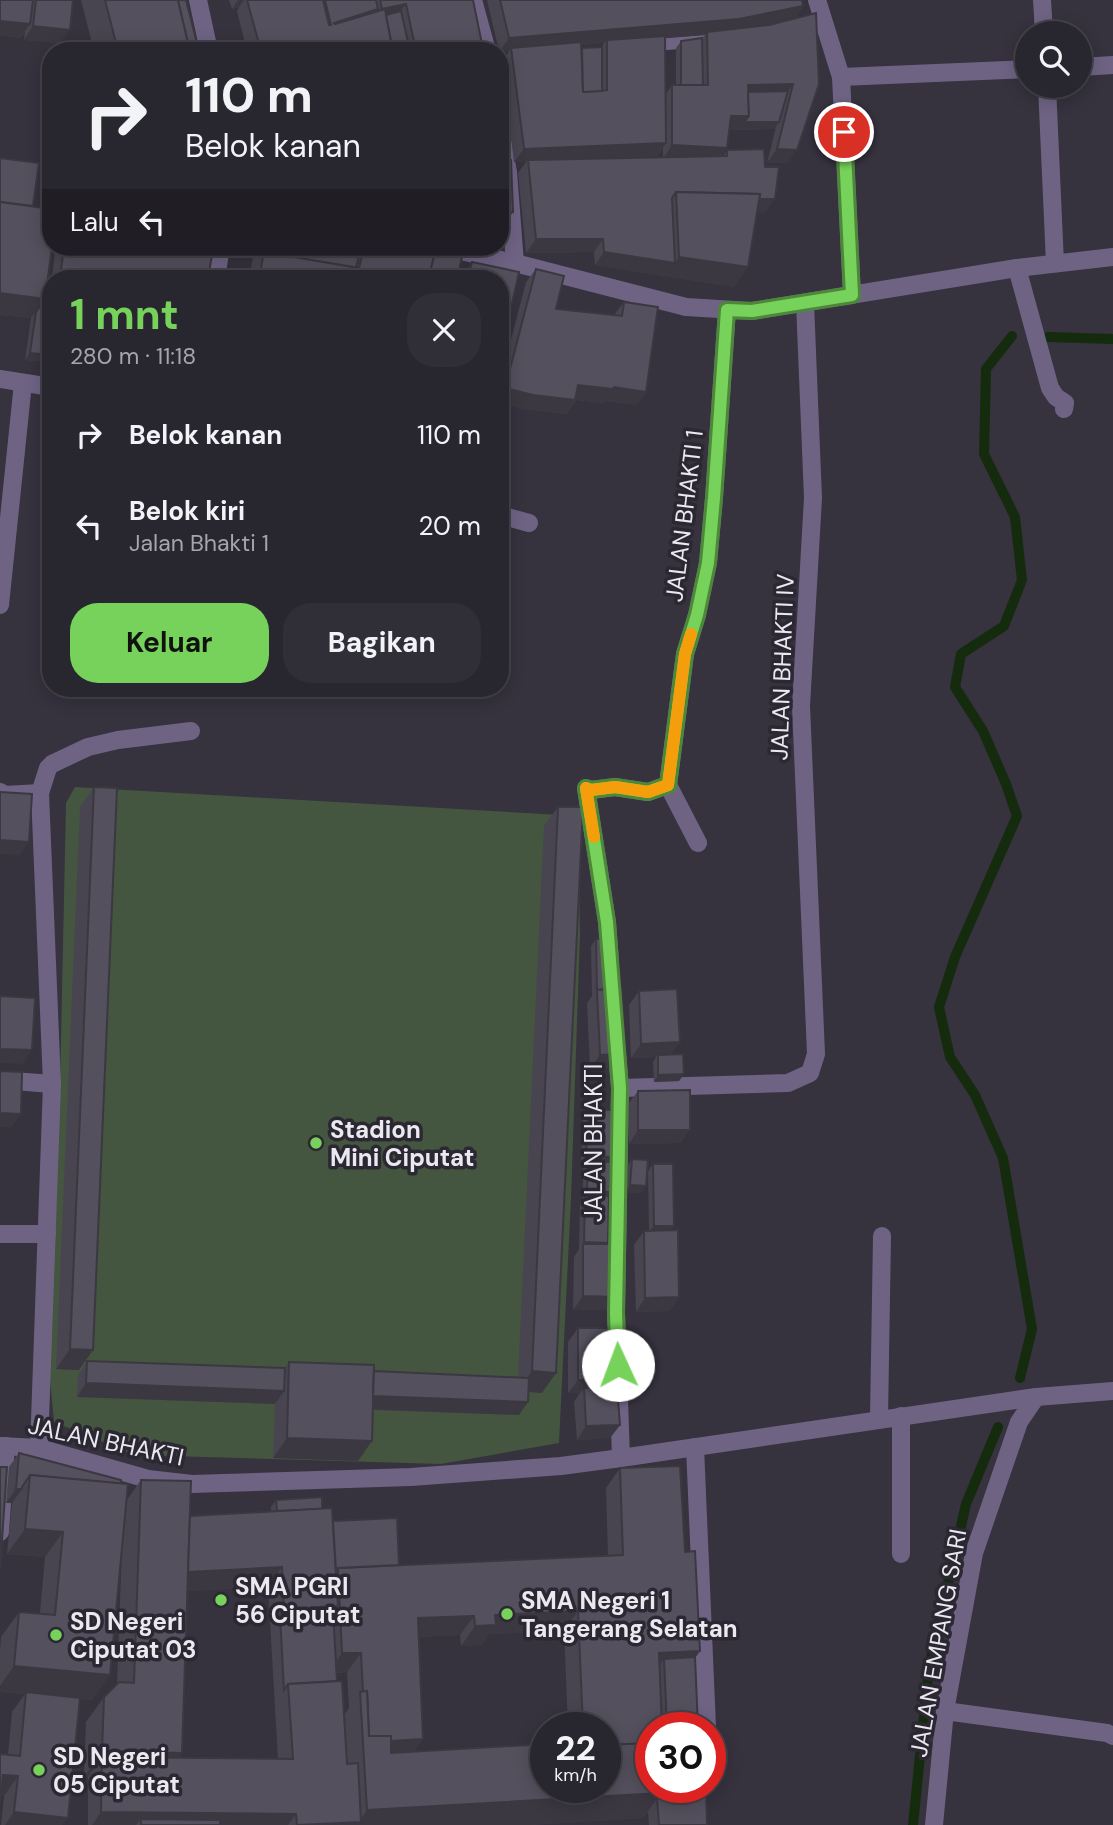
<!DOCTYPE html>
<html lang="id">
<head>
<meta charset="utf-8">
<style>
	:root { --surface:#28262e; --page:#302e36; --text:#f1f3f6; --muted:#a5a5aa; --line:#44434a; --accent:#76d25a }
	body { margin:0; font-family:"DM Sans",sans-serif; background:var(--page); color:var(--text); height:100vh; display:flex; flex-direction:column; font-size:26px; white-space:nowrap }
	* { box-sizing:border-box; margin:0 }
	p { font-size:23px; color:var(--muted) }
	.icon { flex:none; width:38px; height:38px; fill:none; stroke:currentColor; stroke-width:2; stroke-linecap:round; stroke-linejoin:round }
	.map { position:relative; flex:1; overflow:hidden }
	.side { position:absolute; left:42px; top:270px; width:467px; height:427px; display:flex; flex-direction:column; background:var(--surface); border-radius:28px; box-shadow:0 4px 18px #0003,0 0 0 2px var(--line) }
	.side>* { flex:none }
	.top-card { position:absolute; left:42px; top:42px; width:467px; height:214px; border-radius:28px; box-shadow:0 4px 18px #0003,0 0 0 2px var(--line); background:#28262e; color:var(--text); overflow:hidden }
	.tools { position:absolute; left:1015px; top:21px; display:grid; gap:14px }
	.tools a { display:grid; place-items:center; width:77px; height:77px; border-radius:50%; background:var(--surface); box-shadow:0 4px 18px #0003,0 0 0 2px var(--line); font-size:35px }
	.speed { position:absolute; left:530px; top:1712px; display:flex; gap:14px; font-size:35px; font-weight:700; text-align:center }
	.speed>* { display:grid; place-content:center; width:91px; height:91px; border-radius:50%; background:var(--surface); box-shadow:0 4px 18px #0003,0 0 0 2px var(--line); line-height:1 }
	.speed small { font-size:18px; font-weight:400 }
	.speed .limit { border:10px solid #d22; background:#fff; color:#111 }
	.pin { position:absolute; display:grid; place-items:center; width:60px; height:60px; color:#fff; margin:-30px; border:4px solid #fff; border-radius:50%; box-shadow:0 2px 7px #0007 }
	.me { position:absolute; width:77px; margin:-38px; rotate:358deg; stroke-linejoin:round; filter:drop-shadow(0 0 5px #0008) }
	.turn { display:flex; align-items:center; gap:24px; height:147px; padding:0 28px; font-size:32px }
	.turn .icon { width:91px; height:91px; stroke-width:2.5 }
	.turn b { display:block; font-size:49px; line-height:60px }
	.then { display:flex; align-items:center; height:66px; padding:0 28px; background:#0003; gap:14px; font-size:26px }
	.round { display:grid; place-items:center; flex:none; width:74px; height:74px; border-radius:28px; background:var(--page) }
	.head { display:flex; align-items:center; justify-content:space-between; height:119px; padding:0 28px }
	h1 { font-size:42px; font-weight:700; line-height:52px; color:var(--accent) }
	.primary-button { display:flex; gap:14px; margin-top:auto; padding:14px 28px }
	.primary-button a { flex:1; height:80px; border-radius:28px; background:var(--accent); color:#111; font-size:28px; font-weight:700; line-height:80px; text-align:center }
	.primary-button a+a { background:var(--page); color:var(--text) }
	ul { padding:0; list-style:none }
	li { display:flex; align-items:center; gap:21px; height:91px; padding:0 28px }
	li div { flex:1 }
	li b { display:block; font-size:26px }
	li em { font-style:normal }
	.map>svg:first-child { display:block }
	.green { fill:#44563f }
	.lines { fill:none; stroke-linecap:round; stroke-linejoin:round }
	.stream { stroke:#152b0e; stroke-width:10 }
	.lane { stroke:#6f6384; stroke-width:18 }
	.street { stroke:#6f6384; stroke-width:18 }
	.wall { fill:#484550; fill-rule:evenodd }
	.shaded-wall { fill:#3b3841 }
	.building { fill:#54505d; stroke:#3b3841; stroke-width:2 }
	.route-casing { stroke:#4d883a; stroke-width:18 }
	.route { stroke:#76d25a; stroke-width:12 }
	.slow { stroke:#f59e0b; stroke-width:12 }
	.poi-dot { fill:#76d25a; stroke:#2c2833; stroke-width:2.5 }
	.labels { text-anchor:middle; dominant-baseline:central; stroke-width:7; stroke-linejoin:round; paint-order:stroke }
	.street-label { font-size:24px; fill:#ebe9f0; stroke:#2c2833 }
	.poi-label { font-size:24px; font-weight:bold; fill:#ebe9f0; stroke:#2c2833; text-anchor:start }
</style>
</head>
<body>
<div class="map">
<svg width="1113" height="1825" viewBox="0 0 1113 1825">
	<rect width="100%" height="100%" fill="#36323e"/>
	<!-- green -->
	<polygon class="green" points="75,787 578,816 580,934 571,1199 559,1443 441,1464 135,1455 54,1422 49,1370 60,1087 66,803"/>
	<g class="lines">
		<!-- stream -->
		<g class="stream">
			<polyline points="1012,336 986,369 984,454 1015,517 1022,580 1004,626 961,654 955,687 983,731 1006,784 1017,816 955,957 939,1007 950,1057 975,1095 1003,1158 1032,1329 1020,1378"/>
			<polyline points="1048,337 1113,339"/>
			<polyline points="913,1825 929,1667 966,1504 998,1427"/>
		</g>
		<!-- lane -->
		<g class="lane">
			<polyline points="198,0 209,51"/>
			<polyline points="40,793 48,768 52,764 88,747 118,740 191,731"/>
		</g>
		<!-- street -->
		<g class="street">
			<polyline points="473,0 487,51"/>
			<polyline points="817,0 841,77 852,295"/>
			<polyline points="1042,0 1044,33"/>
			<polyline points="643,43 726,36"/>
			<polyline points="1080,67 1113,65"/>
			<polyline points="841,77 1027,69"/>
			<polyline points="1047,86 1055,263"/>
			<polyline points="500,128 508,172 515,263"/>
			<polyline points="442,247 515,263 686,307 752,311 1017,268 1113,257"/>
			<polyline points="1017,268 1050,388 1056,397 1065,403 1064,409"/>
			<polyline points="216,278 221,247"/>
			<polyline points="0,379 51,387"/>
			<polyline points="500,515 529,523"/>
			<polyline points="0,605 23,383"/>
			<polyline points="0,792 5,795 40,793 52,1084 39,1448"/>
			<polyline points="698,843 668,785 685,654 697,615 708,563 714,498 727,310"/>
			<polyline points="610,962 607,922 586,788 591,790 615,787 648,792 668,785"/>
			<polyline points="616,1042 620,1088 616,1313 621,1458"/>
			<polyline points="0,1080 52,1084"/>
			<polyline points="620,1088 788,1083 810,1073 816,1054 801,706 813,498 805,303"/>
			<polyline points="0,1234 47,1234"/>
			<polyline points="879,1419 882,1236"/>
			<polyline points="0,1446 39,1448 148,1479 192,1484 411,1477 561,1466 621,1458 1036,1397 1113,1391"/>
			<polyline points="695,1447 707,1727"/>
			<polyline points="0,1532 6,1446"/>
			<polyline points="901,1554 901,1416"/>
			<polyline points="945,1711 1107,1733 1113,1736"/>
			<polyline points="934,1825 945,1711 974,1553 1019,1422 1036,1397"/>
		</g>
	</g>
	<!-- wall -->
	<g class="wall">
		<polygon points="0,0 73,0 60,43 24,40 25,32 20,38 0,35"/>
		<polygon points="81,0 186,0 199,51 94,51"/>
		<polygon points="229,0 473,0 477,51 247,51 237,11 239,7 232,9"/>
		<path d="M487,0H802L803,6L795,19L816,13L788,163H767L776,127L774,129L729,130L721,156H723L727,150L765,213H757L734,287L595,265L594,252L526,253L518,173L526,162H514L502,62L509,51L500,52V51H499ZM705,35L702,38L681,41L676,48V85H672L665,95V38ZM604,43L602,47L582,48L581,45ZM663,148V157L630,158L657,157Z"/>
		<polygon points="0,158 33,206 44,301 50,301 51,293 51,362 25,360 31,318 0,315"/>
		<polygon points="59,247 216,247 216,248 212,255 208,278 52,278 55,252"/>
		<polygon points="255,247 453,247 457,278 249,278"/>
		<polygon points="472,262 500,278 462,278"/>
		<polygon points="536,269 556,309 614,315 624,302 646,392 636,405 605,401 604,403 576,400 566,414 524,409 500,403 500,382 526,282"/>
		<polygon points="94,787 79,1370 56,1369 80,807"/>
		<polygon points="558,807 542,1393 528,1392 519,1415 373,1410 358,1461 273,1458 275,1404 77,1397 78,1375 87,1361 285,1368 289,1362 374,1371 518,1377 544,826"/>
		<polygon points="596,939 625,1054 616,1067 590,1069 587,1003 592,996 591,946"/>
		<polygon points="639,991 680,1042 671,1054 684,1074 679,1081 654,1082 653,1062 656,1057 631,1058 629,1005"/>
		<polygon points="638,1091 681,1143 629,1144 628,1104"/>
		<polygon points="588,1110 609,1162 607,1244 615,1297 605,1310 573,1310 574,1257 579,1249 580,1202 583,1198 583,1168 586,1163 581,1163 583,1117"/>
		<polygon points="632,1159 646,1186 641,1193 625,1192 627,1166"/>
		<polygon points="653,1164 674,1226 670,1230 679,1297 669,1311 636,1312 634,1245 644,1231 649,1231 648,1171"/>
		<polygon points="578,1328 616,1380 611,1386 620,1425 610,1438 577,1440 574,1402 580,1393 568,1393 568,1342"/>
		<path d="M19,1453L121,1484L126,1501L141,1480L190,1516L271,1512V1507L276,1500L322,1509L333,1521L399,1565L608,1556L606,1488L620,1468L685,1552L700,1651L695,1657L698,1727H651V1787L707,1825H649L648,1812L643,1818L529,1825H88V1777H84L86,1722L104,1697L117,1684L122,1547L92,1700L79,1699L62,1825H1L4,1796H1L8,1754L12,1712L25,1694L0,1692V1651L1,1637L19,1612L40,1613L45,1557L7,1554L12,1503H6L9,1467ZM268,1587L278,1759L178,1758L182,1753L187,1591ZM564,1631L568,1727H606L546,1787L414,1752L418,1637L460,1635L461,1646L482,1645L489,1634ZM347,1672L349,1708L344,1715L337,1681V1673Z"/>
	</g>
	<!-- shaded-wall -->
	<g class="shaded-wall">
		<polygon points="238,0 244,0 239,7 232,9"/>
		<polygon points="406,4 396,17 373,22 382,9"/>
		<polygon points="803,6 794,20 729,33 707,32 705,35 607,43 607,40 604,43 511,51 511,48 509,51 500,52 500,51 509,38"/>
		<polygon points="378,9 369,23 325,36 334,23"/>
		<polygon points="0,21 30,24 20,38 0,35"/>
		<polygon points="33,26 70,30 60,43 24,40"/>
		<polygon points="482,44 477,51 453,51"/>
		<polygon points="793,84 783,98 743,98 748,85"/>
		<polygon points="731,116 749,116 779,122 774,129 721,130"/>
		<polygon points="666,143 657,157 528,162 528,160 526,162 514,162 524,149"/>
		<polygon points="672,145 727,148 718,161 663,159"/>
		<polygon points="777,149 797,150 788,163 767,163"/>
		<polygon points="677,198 775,199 765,213 677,212"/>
		<polygon points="513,212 504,226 500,226 500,213"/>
		<polygon points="536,239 603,239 594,252 526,253"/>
		<polygon points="168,247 203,247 216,248 202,268 157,262"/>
		<polygon points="604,252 675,263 679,257 748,267 734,287 595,265"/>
		<polygon points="0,293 45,299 31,318 0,315"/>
		<polygon points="30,353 51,355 51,362 25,360"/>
		<polygon points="578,385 614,387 646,392 636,405 605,401 604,403 568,399"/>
		<polygon points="505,388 575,400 566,414 524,409 500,403 500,395"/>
		<polygon points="0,840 29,842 20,855 0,854"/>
		<polygon points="680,1042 670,1056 658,1055 656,1057 631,1058 641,1044"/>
		<polygon points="0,1049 32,1050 23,1064 0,1063"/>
		<polygon points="625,1054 616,1067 590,1069 600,1055"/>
		<polygon points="684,1074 679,1081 654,1082 658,1075"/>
		<polygon points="0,1113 21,1114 11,1128 0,1127"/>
		<polygon points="638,1130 690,1130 681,1143 629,1144"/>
		<polygon points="586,1156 613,1157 608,1164 588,1161 586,1163 581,1163"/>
		<polygon points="630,1185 646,1186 641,1193 625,1192"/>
		<polygon points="587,1191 610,1192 606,1199 585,1195 582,1198"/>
		<polygon points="654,1226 674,1226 669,1233 649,1233"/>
		<polygon points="583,1296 615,1297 605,1310 573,1310"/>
		<polygon points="679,1297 669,1311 636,1312 645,1298"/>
		<polygon points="70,1349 93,1350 79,1370 56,1369"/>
		<polygon points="532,1371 556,1373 542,1393 518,1391"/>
		<polygon points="578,1380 616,1380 606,1393 584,1388 580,1393 568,1393"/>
		<polygon points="86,1383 284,1391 275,1404 77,1397"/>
		<polygon points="369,1395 528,1402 519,1415 359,1409"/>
		<polygon points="620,1425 610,1438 577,1440 586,1426"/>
		<polygon points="287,1438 372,1441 358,1461 273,1458"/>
		<polygon points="16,1489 22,1489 12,1503 6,1503"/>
		<polygon points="25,1529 63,1532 45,1557 7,1554"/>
		<polygon points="282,1567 268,1587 170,1592 184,1572"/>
		<polygon points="338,1606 324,1626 280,1615 284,1609"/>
		<polygon points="578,1611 564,1631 489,1634 482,1645 461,1646 475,1626 495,1615"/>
		<polygon points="474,1616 460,1635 404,1638 418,1618"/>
		<polygon points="700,1651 686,1671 664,1659 654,1672 659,1653"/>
		<polygon points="342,1653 361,1653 347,1672 328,1673"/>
		<polygon points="14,1666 110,1675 92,1700 26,1694 26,1692 25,1694 0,1692 0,1686"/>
		<polygon points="423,1739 409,1759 363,1745 365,1742"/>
		<polygon points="102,1751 182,1753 164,1778 102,1757 88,1777 84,1777"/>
		<polygon points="3,1775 18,1776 4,1796 0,1796"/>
		<polygon points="661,1793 643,1818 529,1825 313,1825 359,1822 367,1810"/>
		<polygon points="14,1812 68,1818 62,1825 5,1825"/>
		<polygon points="101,1812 296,1814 288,1825 141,1825 141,1819 136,1825 92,1825"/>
	</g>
	<!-- building -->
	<g class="building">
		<polygon points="0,0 33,0 30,24 0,21"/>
		<polygon points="36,0 73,0 70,30 33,26"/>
		<polygon points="105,0 178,0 190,51 118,51"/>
		<polygon points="178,0 186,0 199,51 190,51"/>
		<polygon points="247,0 323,0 329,25 331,25 325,0 376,0 378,9 334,23 335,24 385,9 393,51 261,51"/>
		<polygon points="380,0 473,0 482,44 453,51 416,51 406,4 382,9"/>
		<polygon points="500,0 802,0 803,6 739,19 509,38"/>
		<polygon points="401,11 410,51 393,51 386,15"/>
		<polygon points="816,13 819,84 797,150 777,149 793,84 748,85 749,116 731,116 727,148 672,145 672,85 708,85 707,32 769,25"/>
		<polygon points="665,36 666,143 524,149 511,48 581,42 583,92 607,90 607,40"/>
		<polygon points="702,38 703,85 681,85 681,41"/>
		<polygon points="602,47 602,91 583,92 582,48"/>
		<polygon points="788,91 779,122 744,122 749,116 748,92"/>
		<polygon points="764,149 765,167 779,167 775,199 759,199 760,194 676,192 672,198 675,263 604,252 603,239 536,239 528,160 727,156 727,150"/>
		<polygon points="0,158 39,163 33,206 0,202"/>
		<polygon points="511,160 513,212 500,213 500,162"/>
		<polygon points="676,192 760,194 748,267 679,257"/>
		<polygon points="0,202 51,209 51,247 52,247 45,299 0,293"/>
		<polygon points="64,247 167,247 167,248 212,255 208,278 60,278"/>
		<polygon points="262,247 361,247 356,268 264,252 260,258"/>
		<polygon points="364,247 436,247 429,278 259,278 264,252 359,268"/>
		<polygon points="436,247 453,247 464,249 457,278 429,278"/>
		<polygon points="472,262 519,272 500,358 500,278 468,278"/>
		<polygon points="536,269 564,276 556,309 622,316 624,302 658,307 646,392 614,387 613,389 578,385 575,400 533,395 505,388"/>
		<polygon points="44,301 51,301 51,355 30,353 36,312"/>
		<polygon points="94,787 117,788 93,1350 70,1349"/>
		<polygon points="0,792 32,794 29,842 0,840"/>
		<polygon points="558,807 583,807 556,1373 532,1371"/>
		<polygon points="596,939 612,939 613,989 597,990"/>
		<polygon points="622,988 625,1054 600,1055 597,990"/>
		<polygon points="677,989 680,1042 641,1044 639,991"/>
		<polygon points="0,996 35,998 32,1050 0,1049"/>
		<polygon points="683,1054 684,1074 658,1075 658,1055"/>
		<polygon points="0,1071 22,1072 21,1114 0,1113"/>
		<polygon points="690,1090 690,1130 638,1130 638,1091"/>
		<polygon points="588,1110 614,1110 613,1157 586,1156"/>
		<polygon points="632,1159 648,1160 646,1186 630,1185"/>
		<polygon points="588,1161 611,1162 610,1192 587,1191"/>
		<polygon points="653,1164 673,1164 674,1226 654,1226"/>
		<polygon points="585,1195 609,1196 608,1243 584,1242"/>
		<polygon points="678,1230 679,1297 645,1298 644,1231"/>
		<polygon points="583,1244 616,1244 615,1297 583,1296"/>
		<rect x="578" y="1328" width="38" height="52"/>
		<polygon points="87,1361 285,1368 284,1391 86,1383"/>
		<polygon points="289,1362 374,1365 372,1441 287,1438"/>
		<polygon points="374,1371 529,1378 528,1402 373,1396"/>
		<polygon points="617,1386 620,1425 586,1426 584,1388"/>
		<polygon points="19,1453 121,1480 121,1484 30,1475 22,1487 22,1489 16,1489"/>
		<polygon points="680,1466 685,1552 695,1551 700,1651 659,1653 662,1727 651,1727 651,1743 606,1745 606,1727 583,1727 578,1611 495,1615 496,1625 475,1626 474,1616 418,1618 423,1739 391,1741 391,1736 369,1736 367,1691 363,1692 361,1653 342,1653 338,1568 623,1555 620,1468"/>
		<polygon points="0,1467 7,1467 0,1569"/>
		<polygon points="30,1475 128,1484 110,1675 14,1666 19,1612 55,1615 63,1532 25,1529"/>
		<polygon points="141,1480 191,1481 182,1753 102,1751 104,1697 119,1682 134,1683"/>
		<polygon points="322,1497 322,1509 277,1511 276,1500"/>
		<polygon points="332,1508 338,1606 284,1609 282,1567 188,1572 190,1516"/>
		<polygon points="397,1518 399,1565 338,1568 336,1571 333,1521"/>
		<polygon points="333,1612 337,1681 288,1684 284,1690 280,1615"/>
		<polygon points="695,1657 698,1727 667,1727 664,1659"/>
		<polygon points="342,1681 347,1764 358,1763 361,1822 297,1825 296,1814 101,1812 102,1757 293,1759 288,1684"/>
		<polygon points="367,1691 369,1736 391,1736 391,1753 546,1744 546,1787 606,1787 606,1745 651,1743 651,1787 661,1787 661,1793 367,1810 360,1692"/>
		<polygon points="26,1692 80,1698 68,1818 14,1812 18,1776 3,1775 0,1804 0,1754 20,1756"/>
		<polygon points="661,1787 706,1787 707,1825 659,1825 657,1798 661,1793"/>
		<polygon points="141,1819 220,1820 220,1825 141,1825"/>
	</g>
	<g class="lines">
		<defs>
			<polyline id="route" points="618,1365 616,1313 620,1088 607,922 586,788 591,790 615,787 648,792 668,785 685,654 697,615 708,563 714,498 727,310 752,311 852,295 844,132"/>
		</defs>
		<!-- route casing -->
		<use href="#route" class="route-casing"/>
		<!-- route -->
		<use href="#route" class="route"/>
		<!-- slow -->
		<polyline class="slow" points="594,837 586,788 591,790 615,787 648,792 668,785 685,654 691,634"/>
	</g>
	<!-- markers -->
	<g class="poi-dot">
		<circle cx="316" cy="1143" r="7"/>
		<circle cx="221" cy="1600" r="7"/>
		<circle cx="507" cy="1614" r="7"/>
		<circle cx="56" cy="1635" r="7"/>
		<circle cx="39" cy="1770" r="7"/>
	</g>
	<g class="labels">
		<!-- street labels -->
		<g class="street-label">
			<text transform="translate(684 516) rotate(-83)">JALAN BHAKTI 1</text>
			<text transform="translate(782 667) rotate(-88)">JALAN BHAKTI IV</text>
			<text transform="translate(593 1143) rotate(-90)">JALAN BHAKTI</text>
			<text transform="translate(106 1441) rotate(12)">JALAN BHAKTI</text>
			<text transform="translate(938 1643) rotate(-80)">JALAN EMPANG SARI</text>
		</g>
		<!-- poi labels -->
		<g class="poi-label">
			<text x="330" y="1129">Stadion<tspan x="330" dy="28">Mini Ciputat</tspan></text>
			<text x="235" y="1586">SMA PGRI<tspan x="235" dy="28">56 Ciputat</tspan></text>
			<text x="521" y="1600">SMA Negeri 1<tspan x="521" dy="28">Tangerang Selatan</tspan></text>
			<text x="70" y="1621">SD Negeri<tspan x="70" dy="28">Ciputat 03</tspan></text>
			<text x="53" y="1756">SD Negeri<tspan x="53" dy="28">05 Ciputat</tspan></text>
		</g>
	</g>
</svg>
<div class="tools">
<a><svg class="icon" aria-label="search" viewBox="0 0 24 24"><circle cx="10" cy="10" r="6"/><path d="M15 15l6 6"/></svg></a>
</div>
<div class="speed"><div>22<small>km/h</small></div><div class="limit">30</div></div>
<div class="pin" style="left:844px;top:132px;background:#d93025"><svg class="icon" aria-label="arrive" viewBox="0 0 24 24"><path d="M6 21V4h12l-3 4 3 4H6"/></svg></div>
<svg class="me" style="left:618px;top:1365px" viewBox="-20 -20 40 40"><circle r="19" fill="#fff"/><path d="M0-13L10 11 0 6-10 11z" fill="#76d25a"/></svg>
<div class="top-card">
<div class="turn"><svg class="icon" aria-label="right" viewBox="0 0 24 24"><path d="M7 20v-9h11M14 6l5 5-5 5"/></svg><div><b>110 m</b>Belok kanan</div></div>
<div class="then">Lalu<svg class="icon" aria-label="left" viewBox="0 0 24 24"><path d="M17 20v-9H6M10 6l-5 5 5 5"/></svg></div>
</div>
<section class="side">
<div class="head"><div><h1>1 mnt</h1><p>280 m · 11:18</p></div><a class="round"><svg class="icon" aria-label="close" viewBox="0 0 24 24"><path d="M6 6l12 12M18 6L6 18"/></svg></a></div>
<ul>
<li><svg class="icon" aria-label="right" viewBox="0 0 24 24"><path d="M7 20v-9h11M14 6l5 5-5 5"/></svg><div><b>Belok kanan</b></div><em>110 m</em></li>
<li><svg class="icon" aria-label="left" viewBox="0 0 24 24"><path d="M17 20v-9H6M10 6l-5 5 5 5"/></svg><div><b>Belok kiri</b><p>Jalan Bhakti 1</p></div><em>20 m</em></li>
</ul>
<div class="primary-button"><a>Keluar</a><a>Bagikan</a></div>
</section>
</div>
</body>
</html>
